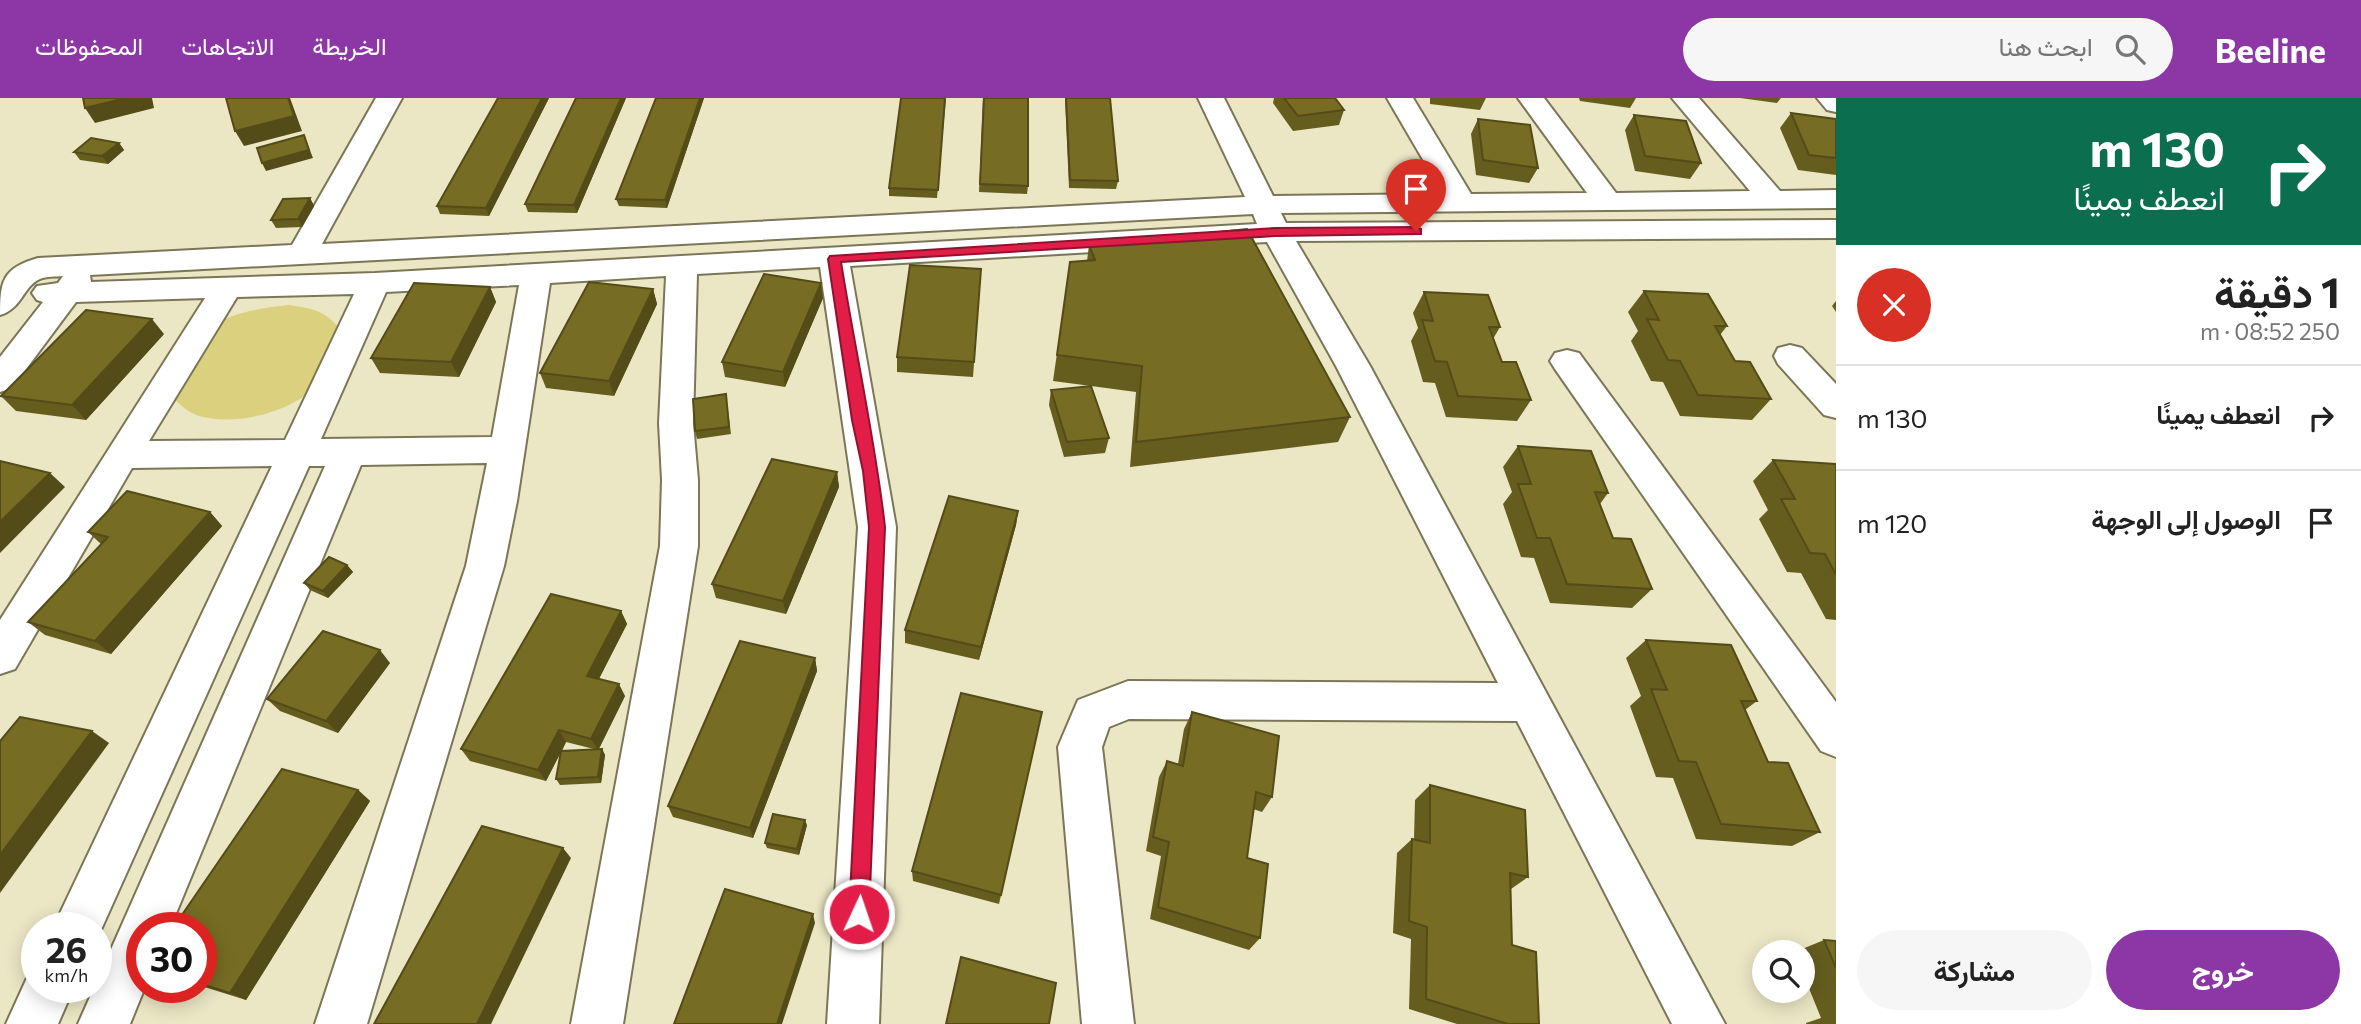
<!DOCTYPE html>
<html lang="ar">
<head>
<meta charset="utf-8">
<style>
	:root { --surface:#fff; --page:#f6f6f6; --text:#222; --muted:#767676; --line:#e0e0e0; --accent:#8c37a5 }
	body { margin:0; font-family:Commissioner,Vazirmatn,sans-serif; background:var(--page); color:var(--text); direction:rtl; height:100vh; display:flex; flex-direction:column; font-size:26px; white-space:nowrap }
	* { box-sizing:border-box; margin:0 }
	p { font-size:23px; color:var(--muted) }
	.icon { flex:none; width:38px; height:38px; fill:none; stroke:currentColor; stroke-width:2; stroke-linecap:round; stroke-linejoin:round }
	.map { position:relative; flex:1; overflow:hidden; direction:ltr }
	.panel { display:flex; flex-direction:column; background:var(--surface); width:525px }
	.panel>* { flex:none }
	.top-card { background:#0b6e4f; color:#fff; overflow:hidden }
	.buttons { position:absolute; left:1752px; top:842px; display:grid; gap:14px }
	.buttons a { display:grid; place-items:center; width:63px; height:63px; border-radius:50%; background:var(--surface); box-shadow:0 4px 18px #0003; font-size:35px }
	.speed { position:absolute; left:21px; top:814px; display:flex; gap:14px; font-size:35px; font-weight:700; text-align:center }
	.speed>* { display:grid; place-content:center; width:91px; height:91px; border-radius:50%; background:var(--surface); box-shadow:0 4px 18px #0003; line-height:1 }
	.speed small { font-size:18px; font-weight:400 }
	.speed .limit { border:10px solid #d22; background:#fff; color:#111 }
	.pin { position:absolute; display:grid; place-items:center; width:60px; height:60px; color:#fff; margin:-72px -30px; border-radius:50% 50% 50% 0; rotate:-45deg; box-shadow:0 0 7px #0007 }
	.pin .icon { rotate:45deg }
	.me { position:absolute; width:77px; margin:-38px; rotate:3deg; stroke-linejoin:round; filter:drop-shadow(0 0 5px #0008) }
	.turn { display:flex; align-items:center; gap:24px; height:147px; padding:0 21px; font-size:32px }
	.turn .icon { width:91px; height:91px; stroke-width:2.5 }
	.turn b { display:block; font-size:49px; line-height:60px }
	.round { display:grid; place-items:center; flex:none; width:74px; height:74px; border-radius:37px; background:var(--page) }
	.summary { display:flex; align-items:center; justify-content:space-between; height:119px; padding:0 21px }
	h1 { font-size:42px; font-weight:700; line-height:52px }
	.action { display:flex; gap:14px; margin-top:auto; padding:14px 21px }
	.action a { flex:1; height:80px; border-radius:42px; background:var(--accent); color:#fff; font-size:28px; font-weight:700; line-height:80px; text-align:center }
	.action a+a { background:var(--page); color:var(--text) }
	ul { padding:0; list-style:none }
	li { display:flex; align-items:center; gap:21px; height:105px; padding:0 21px; border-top:2px solid var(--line) }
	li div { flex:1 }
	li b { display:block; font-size:26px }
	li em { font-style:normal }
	header { display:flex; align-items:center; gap:42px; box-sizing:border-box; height:98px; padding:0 35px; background:var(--accent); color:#fff }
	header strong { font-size:33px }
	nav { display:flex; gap:38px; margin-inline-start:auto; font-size:24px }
	.search { width:490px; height:63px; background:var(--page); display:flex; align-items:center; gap:18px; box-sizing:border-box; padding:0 24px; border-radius:38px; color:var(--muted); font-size:26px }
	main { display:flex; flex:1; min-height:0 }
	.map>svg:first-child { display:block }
	.green { fill:#dbd07d }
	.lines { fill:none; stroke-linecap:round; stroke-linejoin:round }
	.minor-casing { stroke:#7a7657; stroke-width:4 }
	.minor { fill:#fff; fill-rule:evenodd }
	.wall { fill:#655d1e; fill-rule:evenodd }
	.shaded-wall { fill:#534c18 }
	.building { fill:#766c23; stroke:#534c18; stroke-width:2 }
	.route { fill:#e11d48; stroke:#92132f; stroke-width:2 }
</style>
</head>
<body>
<header>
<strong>Beeline</strong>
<div class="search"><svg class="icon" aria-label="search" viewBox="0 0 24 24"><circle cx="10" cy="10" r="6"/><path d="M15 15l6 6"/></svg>ابحث هنا</div>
<nav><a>الخريطة</a><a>الاتجاهات</a><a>المحفوظات</a></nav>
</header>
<main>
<section class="panel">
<div class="top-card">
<div class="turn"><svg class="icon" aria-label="right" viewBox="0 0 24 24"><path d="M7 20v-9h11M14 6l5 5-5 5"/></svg><div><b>130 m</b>انعطف يمينًا</div></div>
</div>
<div class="summary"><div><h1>1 دقيقة</h1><p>250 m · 08:52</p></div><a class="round" style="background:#d93025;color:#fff"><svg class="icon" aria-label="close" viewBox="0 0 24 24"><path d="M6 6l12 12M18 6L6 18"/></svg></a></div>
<ul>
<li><svg class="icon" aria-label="right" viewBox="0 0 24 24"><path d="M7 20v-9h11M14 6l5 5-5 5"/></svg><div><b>انعطف يمينًا</b></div><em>130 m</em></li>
<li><svg class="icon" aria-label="arrive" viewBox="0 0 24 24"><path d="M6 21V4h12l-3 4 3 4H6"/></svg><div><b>الوصول إلى الوجهة</b></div><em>120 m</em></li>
</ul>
<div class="action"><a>خروج</a><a>مشاركة</a></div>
</section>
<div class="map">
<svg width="1836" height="926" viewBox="0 0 1836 926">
	<rect width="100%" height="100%" fill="#ebe7c5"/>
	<!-- green -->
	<path class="green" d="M289,207C314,211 326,212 342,234C335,249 323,282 312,292C286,315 237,327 203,319C190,316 181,308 172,299C179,285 199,238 209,230C231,214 262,210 289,207Z"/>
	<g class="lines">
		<defs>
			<g id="minor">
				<path d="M376,0H402L322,146L1245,99L1198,0H1224L1273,98L1443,96L1387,0H1413L1471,96L1587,95L1518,0H1544L1616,95L1750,93L1672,0H1699L1780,93L1836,92V110L1281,115L1286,125L1836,122V140L1296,143L1370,268L1725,926H1672L1517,623L1129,621L1109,629L1102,649L1134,926H1082L1058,649L1078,602L1128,583L1498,585L1336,268L1267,144L850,168L896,429L879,926H827L858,429L820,169L697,176L693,325L698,382V448L623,926H571L660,448L662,382L659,325L666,178L550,185L517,403L504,468L367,926H315L466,468L487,365L361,367L170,830H142V889H145L130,926H78L325,368H309L96,843V830H53L272,368L132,370L15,571L0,576V522L205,200L76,204L12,290L0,294V259L43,204L37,202L32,195L37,188L58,185L63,178C55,179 47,178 40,181C23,188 22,211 0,217C0,184 2,170 38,160L292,147ZM1253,116L1257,126L375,175L91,184L90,177ZM519,187L492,339L321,341L386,194ZM354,196L285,342L149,343L237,199Z"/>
				<polygon points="1817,0 1836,0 1836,14 1827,12"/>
				<polygon points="1790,247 1802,250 1836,286 1836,320 1824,317 1778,266 1774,258 1778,250"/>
				<polygon points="1567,252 1579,255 1836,604 1836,659 1821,653 1555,271 1550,263 1555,255"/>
				<polygon points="37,869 37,889 74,889 58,926 6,926 31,871"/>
			</g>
		</defs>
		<!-- minor casing -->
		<use href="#minor" class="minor-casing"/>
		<!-- minor -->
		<use href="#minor" class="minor"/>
	</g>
	<!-- wall -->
	<g class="wall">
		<polygon points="498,0 549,0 489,118 440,116 437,108"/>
		<polygon points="576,0 626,0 577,115 528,114 525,106"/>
		<polygon points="656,0 704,0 667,110 619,108 616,101"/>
		<polygon points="946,0 937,100 889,98 889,90"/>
		<polygon points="983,0 1028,88 1027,96 979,94"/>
		<polygon points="1065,0 1110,0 1118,83 1116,91 1069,90"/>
		<polygon points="1274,0 1335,0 1344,12 1339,27 1293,33 1273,5"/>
		<polygon points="1430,0 1486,0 1480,12 1430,6"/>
		<polygon points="1579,0 1636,0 1630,10 1580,3"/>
		<polygon points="1740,0 1781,0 1777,5"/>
		<polygon points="1791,15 1836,21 1836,77 1798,72 1780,30"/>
		<polygon points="1634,17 1701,65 1690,81 1635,73 1625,32"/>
		<polygon points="1478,21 1538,70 1529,85 1476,77 1471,36"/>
		<polygon points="119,45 124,52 108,66 80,62 74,54"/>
		<polygon points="310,100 314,108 302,129 276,130 271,122"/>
		<polygon points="1089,147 1350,319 1338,344 1130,369 1136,294 1091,288 1109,340 1105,355 1064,359 1049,307 1051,292 1091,288 1053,283 1070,164 1087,163"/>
		<polygon points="981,171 973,279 897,274 897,259"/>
		<polygon points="490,189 496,204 459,279 380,275 371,260"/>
		<polygon points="653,191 657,206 614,298 546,290 540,275"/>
		<polygon points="1644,193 1727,228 1720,237 1735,263 1771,301 1752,322 1680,318 1663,284 1651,283 1631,243 1638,233 1628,214"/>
		<polygon points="1424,194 1500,229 1493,241 1502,264 1531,302 1517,323 1446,319 1435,285 1423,284 1411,243 1418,230 1413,215"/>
		<polygon points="823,200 785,289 725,279 722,264"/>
		<polygon points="1836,203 1836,214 1832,208"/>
		<polygon points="164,236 86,322 16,313 1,298"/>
		<polygon points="726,296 731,336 697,341 695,333"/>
		<polygon points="1518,348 1608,395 1600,406 1613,440 1652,491 1632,510 1550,505 1534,460 1521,459 1503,406 1512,394 1503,369"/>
		<polygon points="1773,362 1836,366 1836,522 1826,521 1801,475 1787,474 1759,421 1768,412 1753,383"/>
		<polygon points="837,374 839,389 786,516 716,500 712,486"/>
		<polygon points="1018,413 1016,427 979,562 905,545 905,532"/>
		<polygon points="210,414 222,428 111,556 45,537 28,524 102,447 88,434"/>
		<polygon points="347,467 353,474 328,500 310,492 304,485"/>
		<path d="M621,513L627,526L599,581L625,598L599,651H602L605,657L601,685L560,687L556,681L561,654L546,683L470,663L461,651ZM566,644L594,651L562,653Z"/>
		<polygon points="1646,542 1757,603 1745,612 1768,664 1820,734 1792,748 1696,741 1673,680 1656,679 1630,608 1641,598 1626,560"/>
		<polygon points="815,560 817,573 753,740 673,719 668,708"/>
		<polygon points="390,565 338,635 280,613 267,601"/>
		<polygon points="1042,614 999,806 913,783 912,773"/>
		<polygon points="1192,614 1272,699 1262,714 1253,711 1247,760 1260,840 1249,852 1150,821 1161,758 1146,753 1159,679 1167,663 1178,666 1184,631"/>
		<polygon points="1430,687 1528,779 1511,791 1512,847 1539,926 1457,926 1409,911 1411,841 1393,835 1397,755 1412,741 1414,741 1415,702"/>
		<polygon points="358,692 370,703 246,902 201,888 201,830"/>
		<polygon points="807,727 799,757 767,750 765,745"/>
		<polygon points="1824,842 1836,843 1836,926 1806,926 1806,925 1821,920 1802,873 1802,854 1795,854"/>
	</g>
	<!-- shaded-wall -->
	<g class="shaded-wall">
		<polygon points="126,0 152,0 154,10 95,25 85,10"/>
		<polygon points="288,0 290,0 302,33 244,48 235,33"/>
		<polygon points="542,0 549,0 489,118 486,110"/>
		<polygon points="621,0 626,0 577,115 574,107"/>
		<polygon points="700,0 704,0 667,110 665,102"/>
		<polygon points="304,37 313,60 266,73 262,65"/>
		<polygon points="119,45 124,52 108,66 102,58"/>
		<polygon points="310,100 314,108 302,129 298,121"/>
		<polygon points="821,185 823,200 785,289 783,274"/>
		<polygon points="490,189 496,204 459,279 451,264"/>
		<polygon points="653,191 657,206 614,298 609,283"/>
		<polygon points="152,221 164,236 86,322 72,307"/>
		<polygon points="837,374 839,389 786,516 783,503"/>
		<polygon points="50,375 65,389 0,455 0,424"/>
		<polygon points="1018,413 1016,427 979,562 981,549"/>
		<polygon points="210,414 222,428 111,556 95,543"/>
		<polygon points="347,467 353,474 328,500 323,493"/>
		<polygon points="621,513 627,526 594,590 587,578"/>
		<polygon points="380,552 390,565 338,635 326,623"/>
		<polygon points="815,560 817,573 753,740 750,730"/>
		<polygon points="619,586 625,598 598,652 591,641"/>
		<polygon points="559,632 566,644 546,683 538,672"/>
		<polygon points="92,633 109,645 0,795 0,757"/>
		<polygon points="602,651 605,657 601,685 598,679"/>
		<polygon points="358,692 370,703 246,902 230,895"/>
		<polygon points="805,722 807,727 799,757 797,751"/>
		<polygon points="563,750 571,760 491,926 477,926"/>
		<polygon points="813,816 815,825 782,926 777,926"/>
	</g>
	<!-- building -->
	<g class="building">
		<polygon points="83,0 126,0 85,10"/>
		<polygon points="226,0 288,0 294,18 235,33"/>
		<polygon points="498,0 542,0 486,110 437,108"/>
		<polygon points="576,0 621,0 574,107 525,106"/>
		<polygon points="656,0 700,0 665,102 616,101"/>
		<polygon points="901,0 945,0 938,92 889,90"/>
		<polygon points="984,0 1028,0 1028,88 980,86"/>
		<polygon points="1066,0 1110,0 1118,83 1070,82"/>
		<polygon points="1284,0 1335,0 1344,12 1298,18"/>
		<polygon points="1791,15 1836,21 1836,60 1809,57"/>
		<polygon points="1634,17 1686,23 1701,65 1645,58"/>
		<polygon points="1478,21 1530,27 1538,70 1483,62"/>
		<polygon points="304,37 309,52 262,65 257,50"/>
		<polygon points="91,40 119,45 102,58 74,54"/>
		<polygon points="310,100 298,121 271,122 283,101"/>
		<polygon points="1247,131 1350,319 1136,344 1142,268 1057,257 1070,164 1095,162 1089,147"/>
		<polygon points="910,167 981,171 974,264 897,259"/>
		<polygon points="764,176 821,185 783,274 722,264"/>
		<polygon points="589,184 653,191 609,283 540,275"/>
		<polygon points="414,185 490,189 451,264 371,260"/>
		<polygon points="1644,193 1708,196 1727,228 1715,228 1735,263 1750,264 1771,301 1698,297 1680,263 1668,262 1647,221 1659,222"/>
		<polygon points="1424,194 1488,197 1500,229 1489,229 1502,264 1516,264 1531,302 1458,298 1447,264 1435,263 1422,222 1433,223"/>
		<polygon points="86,212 152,221 72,307 1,298"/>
		<polygon points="1091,288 1109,340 1067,344 1051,292"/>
		<polygon points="726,296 729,329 695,333 693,301"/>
		<polygon points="1518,348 1591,353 1608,395 1595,394 1613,440 1631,441 1652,491 1567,486 1550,440 1537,440 1518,386 1531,386"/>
		<polygon points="772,361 837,374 783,503 712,486"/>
		<polygon points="1773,362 1836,366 1836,477 1825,456 1810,455 1781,401 1795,401"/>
		<polygon points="0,363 50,375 0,424"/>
		<polygon points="127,393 210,414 95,543 28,524 108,439 88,434"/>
		<polygon points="949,398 1018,413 981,549 905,532"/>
		<polygon points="329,459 347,467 323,493 304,485"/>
		<polygon points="551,496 621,513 587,578 619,586 591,641 559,632 538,672 461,651"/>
		<polygon points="323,533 380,552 326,623 267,601"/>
		<polygon points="1646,542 1731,547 1757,603 1741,603 1768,664 1788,665 1820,734 1721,726 1696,664 1679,663 1651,591 1667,592"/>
		<polygon points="740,543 815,560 750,730 668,708"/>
		<polygon points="961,595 1042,614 1001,797 912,773"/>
		<polygon points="1192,614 1279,638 1272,699 1256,694 1247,760 1268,766 1260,840 1158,809 1169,744 1153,739 1167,663 1183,668"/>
		<polygon points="20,619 92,633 0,757 0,643"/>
		<polygon points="602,651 598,679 556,681 561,653"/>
		<polygon points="282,671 358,692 230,895 201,886 201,830 173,830"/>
		<polygon points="1430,687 1525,712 1528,779 1510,775 1512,847 1536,854 1539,926 1508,926 1426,901 1427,829 1409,823 1412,741 1430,745"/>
		<polygon points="773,716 805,722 797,751 765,745"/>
		<polygon points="482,728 563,750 477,926 374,926"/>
		<polygon points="725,791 813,816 777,926 674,926"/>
		<polygon points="1824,842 1836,843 1836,870"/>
		<polygon points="961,859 1056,885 1049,926 946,926"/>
	</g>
	<!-- route -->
	<path class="route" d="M1416,129L1421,131V136L1276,138L841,164C855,252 875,340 885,429L869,816L866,823L859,826L852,823L849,816L869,429L863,373L852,322L828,161L830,158L1276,130Z"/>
</svg>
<div class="buttons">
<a><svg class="icon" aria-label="search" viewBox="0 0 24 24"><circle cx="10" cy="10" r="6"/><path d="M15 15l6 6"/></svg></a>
</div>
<div class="speed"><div>26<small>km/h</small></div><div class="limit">30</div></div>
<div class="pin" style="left:1416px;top:133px;background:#d93025"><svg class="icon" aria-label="arrive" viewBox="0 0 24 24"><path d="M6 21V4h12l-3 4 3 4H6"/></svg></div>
<svg class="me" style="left:859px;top:816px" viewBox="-20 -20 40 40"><circle r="17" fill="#e11d48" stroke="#fff" stroke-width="3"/><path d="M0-11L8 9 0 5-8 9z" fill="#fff"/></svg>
</div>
</main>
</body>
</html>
